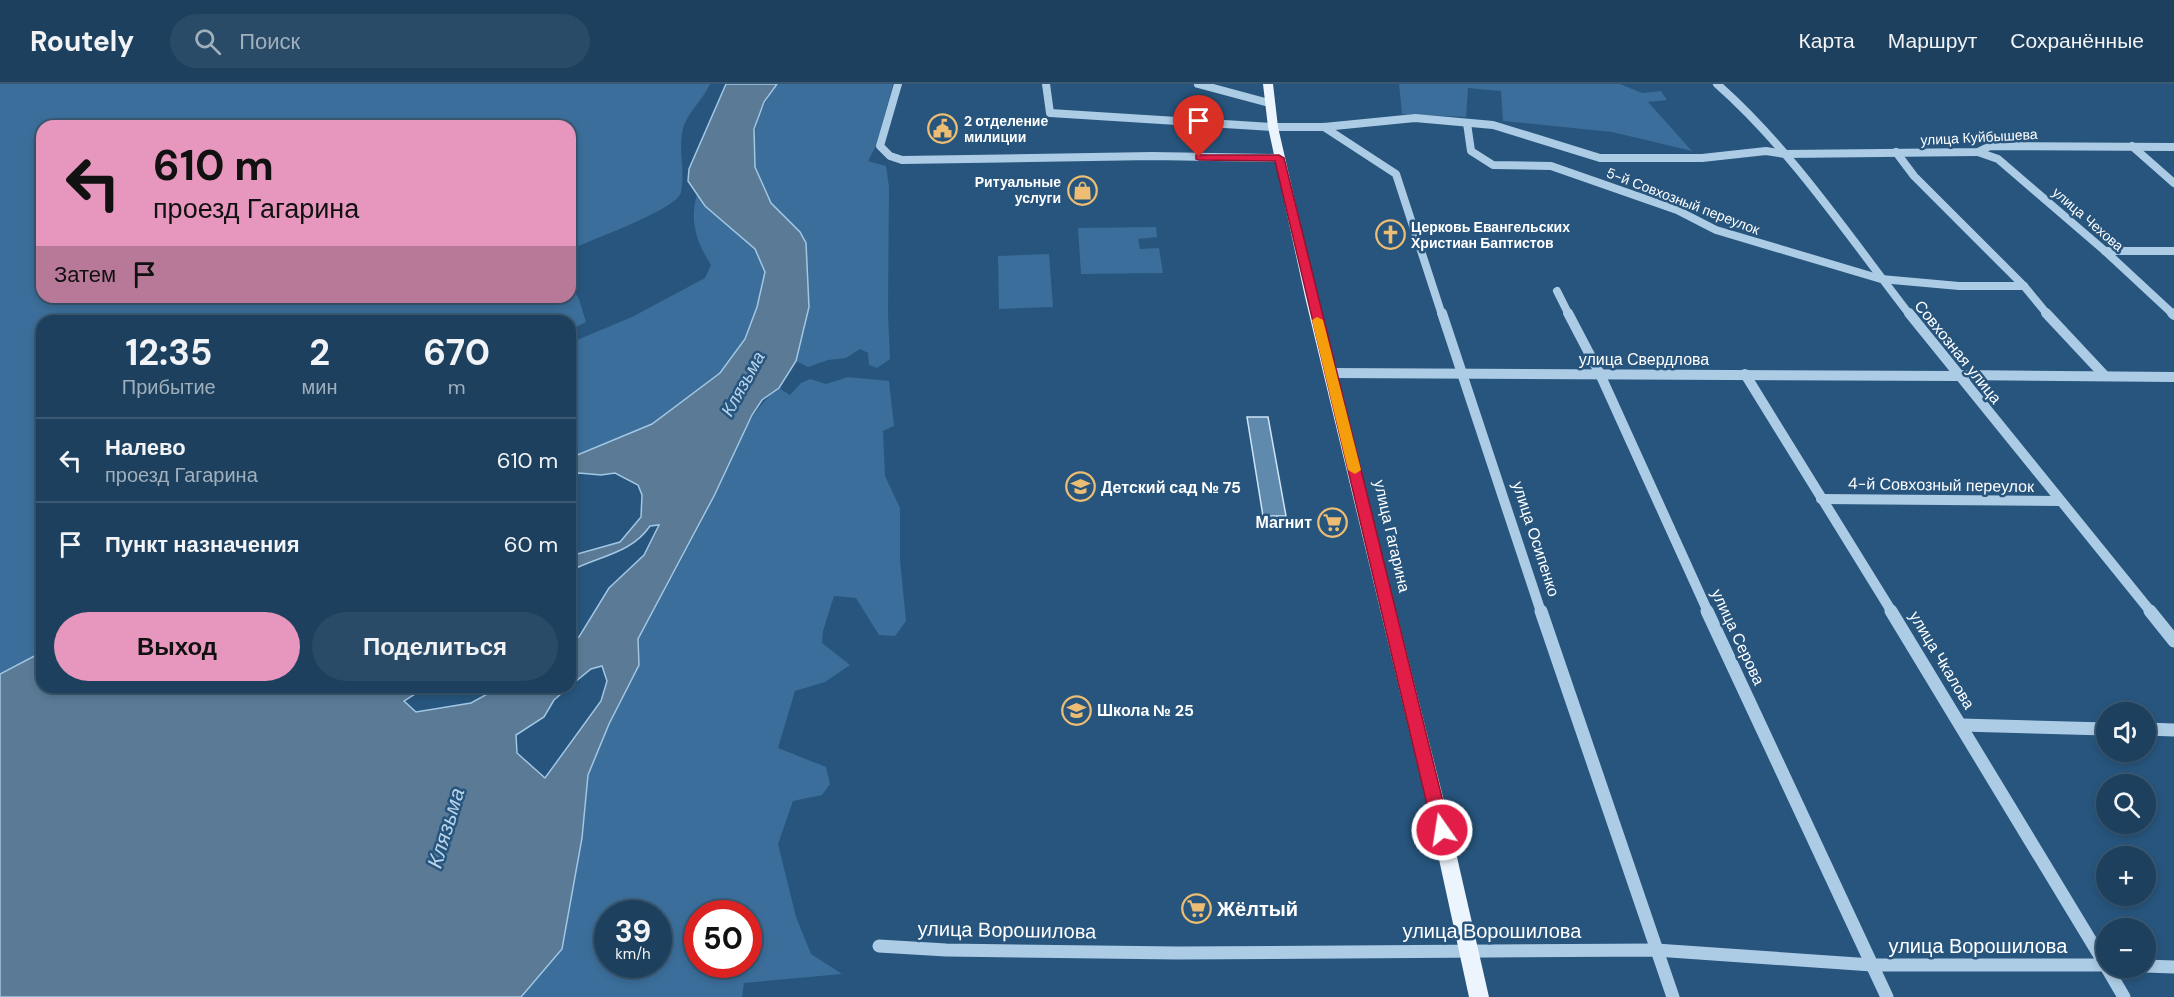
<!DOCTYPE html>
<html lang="ru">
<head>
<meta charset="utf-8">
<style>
	:root { --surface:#1d405e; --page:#2a4b67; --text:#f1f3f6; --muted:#a0afbc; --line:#3b5973; --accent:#e797bd }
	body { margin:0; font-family:"DM Sans",sans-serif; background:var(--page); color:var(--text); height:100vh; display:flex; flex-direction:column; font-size:22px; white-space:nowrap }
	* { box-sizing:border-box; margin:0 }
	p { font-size:20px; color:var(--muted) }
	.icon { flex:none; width:33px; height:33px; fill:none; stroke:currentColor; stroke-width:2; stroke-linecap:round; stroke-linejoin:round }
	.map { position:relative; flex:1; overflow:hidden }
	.details { position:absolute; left:36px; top:231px; width:540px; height:378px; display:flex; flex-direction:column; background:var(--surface); border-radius:18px; box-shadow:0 3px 9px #0003,0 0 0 2px var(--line) }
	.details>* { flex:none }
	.guide { position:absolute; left:36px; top:36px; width:540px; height:183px; border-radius:18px; box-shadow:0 3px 9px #0003,0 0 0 2px var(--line); background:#e797bd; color:#111; overflow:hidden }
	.fabs { position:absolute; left:2096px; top:618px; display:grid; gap:12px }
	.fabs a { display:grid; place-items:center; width:60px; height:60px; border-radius:50%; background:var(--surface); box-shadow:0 3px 9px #0003,0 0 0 2px var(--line); font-size:30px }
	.speed { position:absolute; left:594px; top:816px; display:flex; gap:12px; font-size:30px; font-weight:700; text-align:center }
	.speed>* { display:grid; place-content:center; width:78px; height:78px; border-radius:50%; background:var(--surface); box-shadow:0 3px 9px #0003,0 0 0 2px var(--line); line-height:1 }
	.speed small { font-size:15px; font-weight:400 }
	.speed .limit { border:9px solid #d22; background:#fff; color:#111 }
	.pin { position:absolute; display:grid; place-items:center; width:51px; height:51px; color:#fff; margin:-62px -26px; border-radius:50% 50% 50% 0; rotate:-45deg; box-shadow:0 0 6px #0007 }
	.pin .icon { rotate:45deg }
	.me { position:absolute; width:66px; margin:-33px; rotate:347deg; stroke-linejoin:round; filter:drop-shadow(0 0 4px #0008) }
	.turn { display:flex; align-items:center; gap:21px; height:126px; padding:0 18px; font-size:27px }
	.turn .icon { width:78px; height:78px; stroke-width:2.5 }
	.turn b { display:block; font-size:42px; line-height:51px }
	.then { display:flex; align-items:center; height:57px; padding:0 18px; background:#0003; gap:12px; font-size:22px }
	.eta { display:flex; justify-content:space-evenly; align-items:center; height:102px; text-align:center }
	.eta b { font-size:36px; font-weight:700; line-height:42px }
	.action { display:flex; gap:12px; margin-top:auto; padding:12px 18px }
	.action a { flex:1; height:69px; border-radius:36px; background:var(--accent); color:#111; font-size:24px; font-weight:700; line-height:69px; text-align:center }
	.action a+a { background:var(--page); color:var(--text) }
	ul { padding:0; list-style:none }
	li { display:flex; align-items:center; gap:18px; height:84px; padding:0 18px; border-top:2px solid var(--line) }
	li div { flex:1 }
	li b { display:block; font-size:22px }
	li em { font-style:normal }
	header { display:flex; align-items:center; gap:36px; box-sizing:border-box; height:84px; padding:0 30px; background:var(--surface); border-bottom:2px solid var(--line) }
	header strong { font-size:28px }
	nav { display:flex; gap:33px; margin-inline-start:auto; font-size:21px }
	.search { width:420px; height:54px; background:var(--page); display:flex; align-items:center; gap:15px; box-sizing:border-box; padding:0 21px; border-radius:33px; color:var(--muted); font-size:22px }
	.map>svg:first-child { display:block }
	.green { fill:#3b6e9a; fill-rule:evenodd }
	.water { fill:#5a7a96; stroke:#a1c7e5; stroke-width:1.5 }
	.building { fill:#608aad; stroke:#cfe3f4; stroke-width:1.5 }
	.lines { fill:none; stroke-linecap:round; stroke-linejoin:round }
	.minor-far2 { stroke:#accbe4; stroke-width:8 }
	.minor-far1 { stroke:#accbe4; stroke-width:10 }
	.minor { stroke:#accbe4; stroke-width:13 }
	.major { fill:#ecf4fd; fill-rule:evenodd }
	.route { fill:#e11d48; stroke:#92132f; stroke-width:1.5 }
	.slow { fill:#f59e0b }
	.labels { text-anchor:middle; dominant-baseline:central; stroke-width:5; stroke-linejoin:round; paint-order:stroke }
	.far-poi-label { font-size:14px; font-weight:bold; fill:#fff; stroke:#27557d; text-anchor:start }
	.far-street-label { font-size:14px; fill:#fff; stroke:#27557d }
	.street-label { font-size:16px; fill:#fff; stroke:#27557d }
	.poi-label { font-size:16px; font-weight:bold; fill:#fff; stroke:#27557d; text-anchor:start }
	.water-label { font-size:18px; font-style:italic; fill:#b8d5ec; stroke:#27557d }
	.near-poi-label { font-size:20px; font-weight:bold; fill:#fff; stroke:#27557d; text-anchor:start }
	.near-street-label { font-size:20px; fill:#fff; stroke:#27557d }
	.near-water-label { font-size:21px; font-style:italic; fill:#b8d5ec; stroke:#27557d }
</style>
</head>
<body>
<header>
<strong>Routely</strong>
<div class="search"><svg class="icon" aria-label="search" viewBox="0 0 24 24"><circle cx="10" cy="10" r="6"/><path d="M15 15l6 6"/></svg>Поиск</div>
<nav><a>Карта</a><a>Маршрут</a><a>Сохранённые</a></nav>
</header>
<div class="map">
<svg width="2174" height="913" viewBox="0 0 2174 913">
	<rect width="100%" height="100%" fill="#27557d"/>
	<!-- green -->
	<g class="green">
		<path d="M0,0H710C704,14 691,25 685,39C676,60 686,86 681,108C678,125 595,154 577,163L570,173V42H42V213H570V200L579,215L586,238L570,246V237H42V568L0,590Z"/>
		<path d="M777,0H893L876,62L868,77L886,82L889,103L888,229L890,275L877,284L869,281L868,269L860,265L846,274L828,276L808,283L796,277L800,148C791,139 777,129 770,118C744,76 750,39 777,0Z"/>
		<polygon points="1399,0 1620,0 1642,9 1661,7 1667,16 1648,18 1692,67 1612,48 1503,37 1501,7 1468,4 1466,33 1402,30"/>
		<path d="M697,111L705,122L755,165L765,188L757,223L745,255L720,289L652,340L570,374V259L632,233L705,194L711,181C697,159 689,137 697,111Z"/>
		<polygon points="1156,143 1157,153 1138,155 1140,165 1159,164 1163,189 1081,190 1078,144"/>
		<polygon points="1049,170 1053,223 999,225 998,172"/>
		<path d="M848,293L889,297L894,342L883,347L885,392L900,424V476L906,537L895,552L879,551L856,514L834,512L823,547L822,559L850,581L825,598L795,607L778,664L826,683L830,700L822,711L793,717L778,760L796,833L811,870L842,890L744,899L742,913H521L562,865L582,754L588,691L609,640L639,582L638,555C664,508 690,461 714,413C733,374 744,331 779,304L790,311L801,299L810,295L826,300ZM608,830H658V880H608ZM698,830H748V880H698Z"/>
	</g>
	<!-- water -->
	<path class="water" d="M726,0H777L764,18L754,45L755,83L771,119L800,148L806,159L809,223L796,277L779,304L762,316L752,331L714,412L638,555L639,581L609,640L588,691L582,754L562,865L521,913H0V590L42,568V603H321L340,605L343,603H426L404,617L416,628L471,619L500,603H569L554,616L544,633L516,651L517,669L545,694L601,617L607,597L602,582L591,585L570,602V557L579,553L609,504L644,471L659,441L650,442C631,470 598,472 570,487V472L620,458L641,433L642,411L638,401L615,389L601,391L579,389L570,393V374L652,340L720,289L745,255L757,223L765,188L755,165L705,122L688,97L689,85Z"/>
	<!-- building -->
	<g class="building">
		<polygon points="1381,145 1395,145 1398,157 1385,157"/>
		<polygon points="1247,333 1268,333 1286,432 1263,432"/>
	</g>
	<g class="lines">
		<!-- minor-far2 -->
		<g class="minor-far2">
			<polyline points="898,0 880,62 890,72 902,76 1152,72 1279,74"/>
			<polyline points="1046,0 1050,29 1273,43 1324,43 1415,34 1493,41 1600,74 1702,74 1766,67 1785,70 1978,68 1990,62 2174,63"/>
			<polyline points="1198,0 1269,19"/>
			<path d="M1717,0C1790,64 1850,154 1910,231"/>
			<polyline points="1467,39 1471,67 1493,81 1551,82 1677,126 1716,146 1881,195 1959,202 2024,202"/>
			<polyline points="1324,43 1396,90 1442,231"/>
			<polyline points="2132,62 2174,99"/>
			<polyline points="1896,68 1914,92 2024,202 2048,231"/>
			<polyline points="1978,68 1998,75 2105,167 2174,231"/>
			<polyline points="2105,167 2174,167"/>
			<polyline points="1557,207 1569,231"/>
		</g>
		<!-- minor-far1 -->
		<g class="minor-far1">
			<polyline points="1442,229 1541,528"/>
			<polyline points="1568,229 1600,290 1708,528"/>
			<polyline points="1909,229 2151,528"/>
			<polyline points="2046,229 2104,291"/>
			<polyline points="2172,229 2174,231"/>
			<polyline points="1331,289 1958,292"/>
			<polyline points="1745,290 1892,528"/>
			<polyline points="1957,291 2174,293"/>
			<polyline points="1821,415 2060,417"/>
		</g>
		<!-- minor -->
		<g class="minor">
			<polyline points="1541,527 1673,913"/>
			<polyline points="1707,527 1887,913"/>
			<polyline points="1891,527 2106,882"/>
			<polyline points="2150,527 2174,557"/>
			<polyline points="1961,641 2106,645"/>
			<polyline points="2145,645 2174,646"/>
			<polyline points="879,862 946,866 1178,869 1656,866 1872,881 2106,881"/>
			<polyline points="2145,882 2174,883"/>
			<polyline points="2107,884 2124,913"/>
		</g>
		<!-- major -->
		<polygon class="major" points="1263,0 1273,0 1278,43 1317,213 1446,725 1489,913 1469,913 1428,725 1305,213 1268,43"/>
	</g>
	<!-- route -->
	<polygon class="route" points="1196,71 1279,71 1284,74 1450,746 1448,751 1442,754 1436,751 1433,746 1275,77 1199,76 1196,75"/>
	<!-- slow -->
	<polygon class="slow" points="1317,233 1323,236 1361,386 1355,390 1348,386 1312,236"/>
	<!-- icons -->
	<defs>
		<symbol id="civic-ring" viewBox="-11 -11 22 22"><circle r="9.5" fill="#27557d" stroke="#ecbd72" stroke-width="1.5"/><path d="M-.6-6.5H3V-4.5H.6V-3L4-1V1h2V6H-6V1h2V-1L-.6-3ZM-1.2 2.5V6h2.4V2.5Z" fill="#ecbd72"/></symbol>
		<symbol id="shop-ring" viewBox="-11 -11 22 22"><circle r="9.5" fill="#27557d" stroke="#ecbd72" stroke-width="1.5"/><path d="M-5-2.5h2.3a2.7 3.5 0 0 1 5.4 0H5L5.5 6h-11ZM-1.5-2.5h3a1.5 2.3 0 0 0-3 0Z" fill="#ecbd72"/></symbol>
		<symbol id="church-ring" viewBox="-11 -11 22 22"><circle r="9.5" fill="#27557d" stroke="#ecbd72" stroke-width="1.5"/><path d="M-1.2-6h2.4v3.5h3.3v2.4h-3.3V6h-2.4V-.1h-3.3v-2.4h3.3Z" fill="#ecbd72"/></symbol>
		<symbol id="school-ring" viewBox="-11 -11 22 22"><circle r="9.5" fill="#27557d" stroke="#ecbd72" stroke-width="1.5"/><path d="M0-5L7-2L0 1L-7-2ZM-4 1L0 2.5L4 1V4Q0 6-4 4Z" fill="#ecbd72"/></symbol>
		<symbol id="supermarket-ring" viewBox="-11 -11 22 22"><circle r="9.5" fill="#27557d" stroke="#ecbd72" stroke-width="1.5"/><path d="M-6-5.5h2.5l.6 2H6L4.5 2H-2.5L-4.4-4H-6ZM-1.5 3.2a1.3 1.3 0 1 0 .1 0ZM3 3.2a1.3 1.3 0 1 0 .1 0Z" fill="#ecbd72"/></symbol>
	</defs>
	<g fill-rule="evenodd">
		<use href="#civic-ring" x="926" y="28" width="33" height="33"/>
		<use href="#shop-ring" x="1066" y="90" width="33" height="33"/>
		<use href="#church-ring" x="1374" y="134" width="33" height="33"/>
		<use href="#school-ring" x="1064" y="386" width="33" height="33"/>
		<use href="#supermarket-ring" x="1316" y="422" width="33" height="33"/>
		<use href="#school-ring" x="1060" y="610" width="33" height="33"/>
		<use href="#supermarket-ring" x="1180" y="808" width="33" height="33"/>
	</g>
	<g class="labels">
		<!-- far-poi labels -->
		<g class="far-poi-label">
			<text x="964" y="37">2 отделение<tspan x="964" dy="16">милиции</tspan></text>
			<text x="1061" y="98" text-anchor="end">Ритуальные<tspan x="1061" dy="16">услуги</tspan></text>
			<text x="1411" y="143">Церковь Евангельских<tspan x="1411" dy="16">Христиан Баптистов</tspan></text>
		</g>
		<!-- far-street labels -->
		<g class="far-street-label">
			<text transform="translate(1979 53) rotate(-3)">улица Куйбышева</text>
			<text transform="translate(1683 117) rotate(21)">5-й Совхозный переулок</text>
			<text transform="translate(2088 135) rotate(41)">улица Чехова</text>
		</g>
		<!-- street labels -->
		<g class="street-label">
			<text transform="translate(1958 268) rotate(51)">Совхозная улица</text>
			<text x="1644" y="275">улица Свердлова</text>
			<text transform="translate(1941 401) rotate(1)">4-й Совхозный переулок</text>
			<text transform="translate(1392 452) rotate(77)">улица Гагарина</text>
			<text transform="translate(1536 455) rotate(72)">улица Осипенко</text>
			<text transform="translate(1738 553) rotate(65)">улица Серова</text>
			<text transform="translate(1942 576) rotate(59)">улица Чкалова</text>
		</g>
		<!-- poi labels -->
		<g class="poi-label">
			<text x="1101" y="403">Детский сад № 75</text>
			<text x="1312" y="438" text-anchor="end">Магнит</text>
			<text x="1097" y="626">Школа № 25</text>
		</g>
		<!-- water labels -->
		<g class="water-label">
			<text transform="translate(743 300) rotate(-61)">Клязьма</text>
		</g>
		<!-- near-poi labels -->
		<g class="near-poi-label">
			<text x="1217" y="825">Жёлтый</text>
		</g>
		<!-- near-street labels -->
		<g class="near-street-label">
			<text transform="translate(1007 846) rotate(1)">улица Ворошилова</text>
			<text x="1492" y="847">улица Ворошилова</text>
			<text x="1978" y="862">улица Ворошилова</text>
		</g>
		<!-- near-water labels -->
		<g class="near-water-label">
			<text transform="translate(446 744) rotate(-73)">Клязьма</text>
		</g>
	</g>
</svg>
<div class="fabs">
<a><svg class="icon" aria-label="sound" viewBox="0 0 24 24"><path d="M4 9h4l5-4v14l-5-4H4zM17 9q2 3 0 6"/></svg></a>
<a><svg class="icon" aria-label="search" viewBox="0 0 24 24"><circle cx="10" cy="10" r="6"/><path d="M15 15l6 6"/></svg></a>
<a>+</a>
<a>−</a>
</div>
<div class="speed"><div>39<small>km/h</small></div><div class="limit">50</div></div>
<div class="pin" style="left:1199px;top:73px;background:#d93025"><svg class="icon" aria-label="arrive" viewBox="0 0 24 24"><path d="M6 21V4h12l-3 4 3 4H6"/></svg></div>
<svg class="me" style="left:1442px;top:746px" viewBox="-20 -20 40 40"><circle r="17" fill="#e11d48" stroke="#fff" stroke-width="3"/><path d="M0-11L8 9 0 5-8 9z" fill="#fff"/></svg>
<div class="guide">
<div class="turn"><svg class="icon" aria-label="left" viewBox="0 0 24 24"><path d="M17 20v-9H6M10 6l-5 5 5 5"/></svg><div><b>610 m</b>проезд Гагарина</div></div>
<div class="then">Затем<svg class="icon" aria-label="arrive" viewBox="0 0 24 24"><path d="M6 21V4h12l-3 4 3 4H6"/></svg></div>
</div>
<section class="details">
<div class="eta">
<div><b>12:35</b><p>Прибытие</p></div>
<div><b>2</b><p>мин</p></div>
<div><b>670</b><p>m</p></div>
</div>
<ul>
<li><svg class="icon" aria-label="left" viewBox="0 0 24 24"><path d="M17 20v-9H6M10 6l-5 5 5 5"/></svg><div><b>Налево</b><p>проезд Гагарина</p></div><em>610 m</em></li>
<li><svg class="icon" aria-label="arrive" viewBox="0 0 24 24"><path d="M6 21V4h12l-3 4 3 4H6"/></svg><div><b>Пункт назначения</b></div><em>60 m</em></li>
</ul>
<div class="action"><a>Выход</a><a>Поделиться</a></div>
</section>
</div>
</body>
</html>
